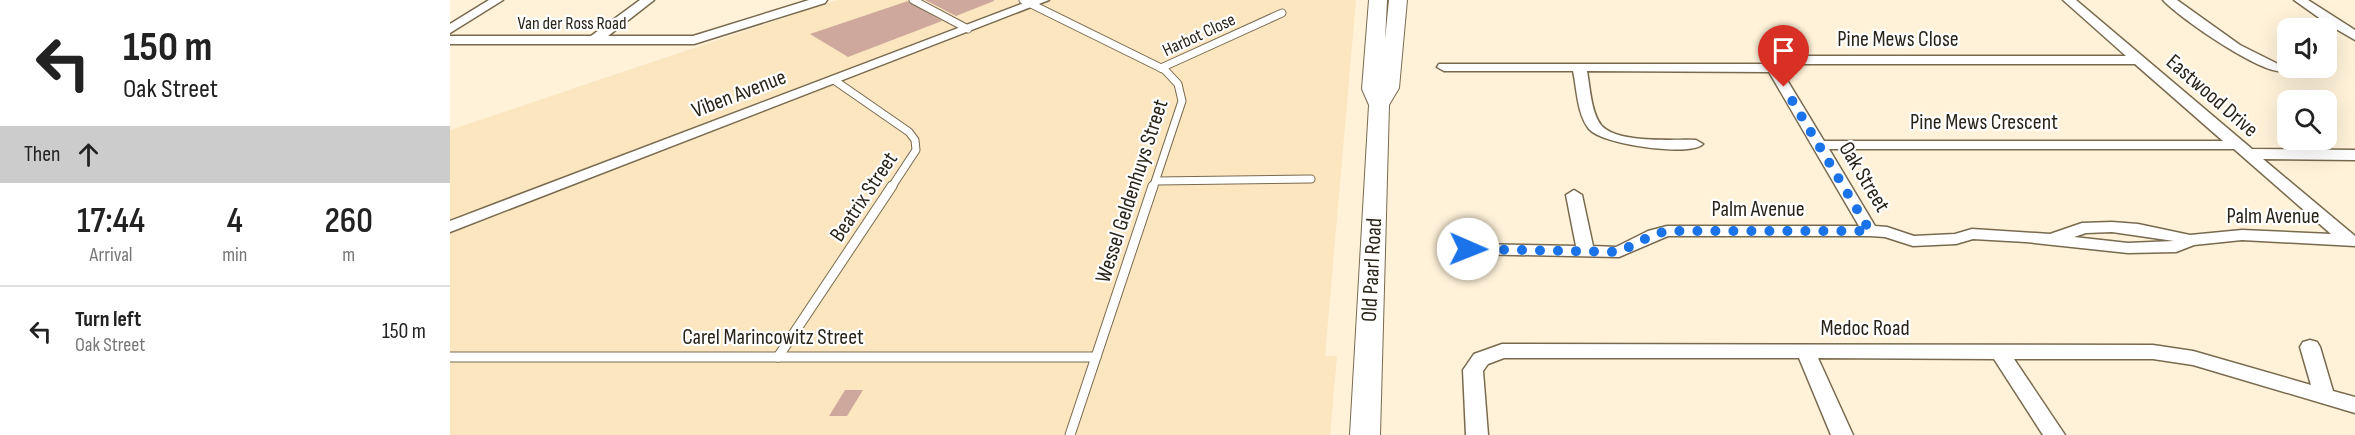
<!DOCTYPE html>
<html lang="en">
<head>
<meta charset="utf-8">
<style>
	:root { --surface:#fff; --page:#f6f6f6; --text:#222; --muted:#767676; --line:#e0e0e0 }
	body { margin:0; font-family:"Sofia Sans Condensed",sans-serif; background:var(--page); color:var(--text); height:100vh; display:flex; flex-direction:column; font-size:22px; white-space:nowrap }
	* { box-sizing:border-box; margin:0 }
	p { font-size:20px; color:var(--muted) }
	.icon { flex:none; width:33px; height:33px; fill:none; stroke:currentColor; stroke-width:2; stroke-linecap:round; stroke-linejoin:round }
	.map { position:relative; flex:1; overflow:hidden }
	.panel { display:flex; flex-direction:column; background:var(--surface); width:450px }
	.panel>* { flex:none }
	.hud { background:#fff; color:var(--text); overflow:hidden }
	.controls { position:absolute; left:1827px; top:18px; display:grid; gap:12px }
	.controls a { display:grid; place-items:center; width:60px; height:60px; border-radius:12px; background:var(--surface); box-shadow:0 6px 24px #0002; font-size:30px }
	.pin { position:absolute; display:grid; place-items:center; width:51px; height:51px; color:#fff; margin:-62px -26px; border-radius:50% 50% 50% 0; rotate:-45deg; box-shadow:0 0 6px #0007 }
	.pin .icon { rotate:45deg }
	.me { position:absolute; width:66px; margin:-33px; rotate:91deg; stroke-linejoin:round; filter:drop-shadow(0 0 4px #0008) }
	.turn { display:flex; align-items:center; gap:21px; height:126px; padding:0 24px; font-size:27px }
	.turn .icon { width:78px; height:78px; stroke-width:2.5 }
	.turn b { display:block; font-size:42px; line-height:51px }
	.then { display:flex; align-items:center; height:57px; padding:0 24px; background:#0003; gap:12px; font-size:22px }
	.eta { display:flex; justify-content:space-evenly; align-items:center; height:102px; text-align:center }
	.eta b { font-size:36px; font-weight:600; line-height:42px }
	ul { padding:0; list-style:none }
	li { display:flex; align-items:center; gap:18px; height:90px; padding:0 24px; border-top:2px solid var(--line) }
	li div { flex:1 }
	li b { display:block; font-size:22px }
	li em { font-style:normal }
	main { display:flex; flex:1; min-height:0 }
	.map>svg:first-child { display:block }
	.built { fill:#fbe6c0 }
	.building { fill:#cea89d }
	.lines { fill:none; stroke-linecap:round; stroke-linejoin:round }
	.lane-far1-casing { stroke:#796a4e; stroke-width:9 }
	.lane-casing { stroke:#796a4e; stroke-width:11 }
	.street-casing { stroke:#796a4e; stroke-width:3 }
	.secondary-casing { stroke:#796a4e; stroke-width:2 }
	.lane-far1 { stroke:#fff; stroke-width:7 }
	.lane { stroke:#fff; stroke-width:9 }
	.street { fill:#fff; fill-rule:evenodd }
	.secondary { fill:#fff; fill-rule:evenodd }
	.route { stroke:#1a73e8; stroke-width:10; stroke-dasharray:0 18 }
	.labels { text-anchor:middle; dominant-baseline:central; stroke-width:4.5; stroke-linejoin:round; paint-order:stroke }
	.far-street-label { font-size:18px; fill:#2a2418; stroke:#fff }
	.street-label { font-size:22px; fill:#2a2418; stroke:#fff }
</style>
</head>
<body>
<main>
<section class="panel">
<div class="hud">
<div class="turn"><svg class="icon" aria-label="left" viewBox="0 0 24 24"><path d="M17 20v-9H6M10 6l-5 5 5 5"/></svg><div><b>150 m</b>Oak Street</div></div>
<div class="then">Then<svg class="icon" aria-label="ahead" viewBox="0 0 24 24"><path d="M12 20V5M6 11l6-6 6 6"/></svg></div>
</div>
<div class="eta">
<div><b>17:44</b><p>Arrival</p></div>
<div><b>4</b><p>min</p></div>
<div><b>260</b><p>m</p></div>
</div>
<ul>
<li><svg class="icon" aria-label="left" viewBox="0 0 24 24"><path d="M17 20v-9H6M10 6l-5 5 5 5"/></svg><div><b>Turn left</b><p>Oak Street</p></div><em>150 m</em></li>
</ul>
</section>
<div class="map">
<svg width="1905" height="435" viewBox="0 0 1905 435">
	<rect width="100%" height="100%" fill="#fff2d9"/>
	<!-- built -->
	<polygon class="built" points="387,0 906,0 875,356 887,356 880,435 0,435 0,130"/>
	<!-- building -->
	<g class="building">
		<polygon points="475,0 544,0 544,1 506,16"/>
		<polygon points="458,1 492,21 398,57 360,34"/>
		<polygon points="395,390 413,390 397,416 379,416"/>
	</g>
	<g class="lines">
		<defs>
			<g id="lane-far1">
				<polyline points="463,0 518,29"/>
				<polyline points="573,0 715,70 728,84 732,101 703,188"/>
				<polyline points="711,68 832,13"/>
				<polyline points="384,80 459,132 465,140 466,150 441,188"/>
				<polyline points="706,181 861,179"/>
			</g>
			<g id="lane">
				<polyline points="0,357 646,357"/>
				<polyline points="328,357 442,186"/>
				<polyline points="620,435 703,186"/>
			</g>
			<g id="street">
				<polygon points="39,0 53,0 0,33 0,24"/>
				<polygon points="190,0 204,0 158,36 243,36 359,0 377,0 375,3 244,44 0,44 0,36 141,36"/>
				<polygon points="582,0 599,0 0,232 0,221"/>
				<path d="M1613,0H1626L1802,149L1905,150V160L1813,159L1905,236V246L1792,240L1744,245L1726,252L1678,253L1576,242L1523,239L1506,244L1463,246L1435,237L1420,236H1218L1169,257L1018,254L1012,253L1009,249L1012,245L1018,244L1126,246L1116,195L1124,190L1132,195L1143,246L1166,247L1198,231L1217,226H1409L1319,72L1137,71C1140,87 1141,112 1151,125C1167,144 1223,139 1246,140L1253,144C1242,157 1152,145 1139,129C1127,114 1127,89 1123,71H994L987,67L989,64H1321L1341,56H1676ZM1343,64H1685L1773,141H1374L1331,70ZM1379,149H1784L1881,234L1792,230L1740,235L1688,224L1662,222L1632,223L1600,234L1522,229L1505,234L1464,236L1437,227L1425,226ZM1662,232L1724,241L1678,243L1624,237L1636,233Z"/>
				<path d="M1713,0H1727L1790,45L1836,68L1834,71C1813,76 1728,17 1713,0Z"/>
				<polygon points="1844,0 1858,0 1905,30 1905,40 1886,29 1849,28 1850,23 1875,22"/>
				<polygon points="1860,340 1867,342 1870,347 1883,391 1905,397 1905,413 1743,365 1703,359 1564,359 1615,435 1593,435 1544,359 1368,358 1403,435 1381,435 1349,358 1054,358 1038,364 1033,371 1038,435 1016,435 1013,370 1024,354 1052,344 1703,345 1743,351 1861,385 1850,347 1853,342"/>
			</g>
			<polygon id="secondary" points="919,0 937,0 935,40 939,0 957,0 949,88 939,105 930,435 900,435 919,105 912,89"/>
		</defs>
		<!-- lane-far1 casing -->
		<use href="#lane-far1" class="lane-far1-casing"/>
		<!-- lane casing -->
		<use href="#lane" class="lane-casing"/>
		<!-- street casing -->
		<use href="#street" class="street-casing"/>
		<!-- secondary casing -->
		<use href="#secondary" class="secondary-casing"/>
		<!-- lane-far1 -->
		<use href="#lane-far1" class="lane-far1"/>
		<!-- lane -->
		<use href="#lane" class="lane"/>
		<!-- street -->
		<use href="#street" class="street"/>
		<!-- secondary -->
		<use href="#secondary" class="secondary"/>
	</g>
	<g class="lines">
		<!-- route -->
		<polyline class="route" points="1018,249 1169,252 1203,235 1217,231 1420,231 1334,87"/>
	</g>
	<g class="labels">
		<!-- far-street labels -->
		<g class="far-street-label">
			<text x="122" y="23">Van der Ross Road</text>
			<text transform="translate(749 35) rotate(-25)">Harbot Close</text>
		</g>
		<!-- street labels -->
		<g class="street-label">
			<text x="1448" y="39">Pine Mews Close</text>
			<text transform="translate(289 94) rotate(-21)">Viben Avenue</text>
			<text transform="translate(1762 96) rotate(41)">Eastwood Drive</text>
			<text x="1534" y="122">Pine Mews Crescent</text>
			<text transform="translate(1414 177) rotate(59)">Oak Street</text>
			<text transform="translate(682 191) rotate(-72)">Wessel Geldenhuys Street</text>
			<text transform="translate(414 197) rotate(-56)">Beatrix Street</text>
			<text x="1308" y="209">Palm Avenue</text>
			<text x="1823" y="216">Palm Avenue</text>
			<text transform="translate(922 270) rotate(-87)">Old Paarl Road</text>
			<text x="1415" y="328">Medoc Road</text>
			<text x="323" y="337">Carel Marincowitz Street</text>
		</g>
	</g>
</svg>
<div class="controls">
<a><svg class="icon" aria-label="sound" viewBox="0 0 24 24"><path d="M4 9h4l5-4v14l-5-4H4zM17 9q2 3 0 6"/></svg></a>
<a><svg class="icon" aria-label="search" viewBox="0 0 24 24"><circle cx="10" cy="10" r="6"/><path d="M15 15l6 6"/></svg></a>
</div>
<div class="pin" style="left:1334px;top:87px;background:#d93025"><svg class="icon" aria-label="arrive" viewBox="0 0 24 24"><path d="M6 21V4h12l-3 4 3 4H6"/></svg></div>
<svg class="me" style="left:1018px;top:249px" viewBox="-20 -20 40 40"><circle r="19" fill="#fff"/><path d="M0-13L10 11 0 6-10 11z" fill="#1a73e8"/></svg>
</div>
</main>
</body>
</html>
